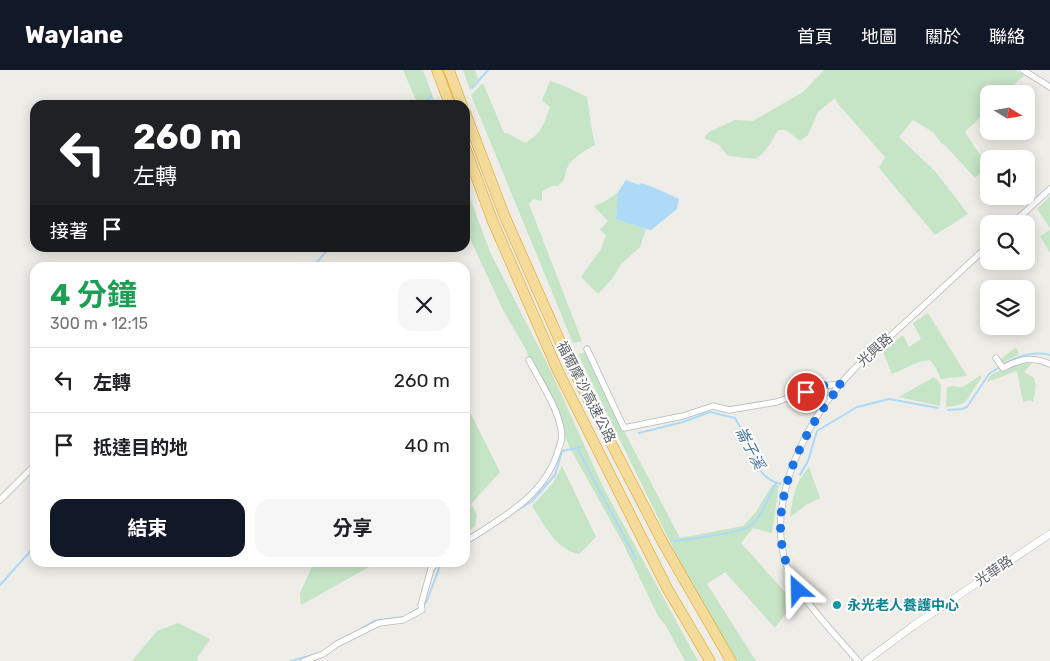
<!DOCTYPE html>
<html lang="zh-TW">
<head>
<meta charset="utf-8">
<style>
	:root { --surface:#fff; --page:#f6f6f6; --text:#202124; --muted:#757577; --line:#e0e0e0; --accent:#111827 }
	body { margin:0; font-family:Rubik,"Noto Sans TC",sans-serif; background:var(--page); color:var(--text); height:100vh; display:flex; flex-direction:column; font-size:19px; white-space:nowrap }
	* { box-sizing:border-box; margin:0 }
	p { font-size:16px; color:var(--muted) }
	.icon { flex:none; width:28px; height:28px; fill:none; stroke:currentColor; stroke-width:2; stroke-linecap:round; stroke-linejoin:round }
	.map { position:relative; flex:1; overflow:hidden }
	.drawer { position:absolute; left:30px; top:192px; width:440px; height:305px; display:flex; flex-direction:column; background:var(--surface); border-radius:15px; box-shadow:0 2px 12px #0003 }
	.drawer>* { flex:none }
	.hud { position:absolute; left:30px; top:30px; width:440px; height:152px; border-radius:15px; box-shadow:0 2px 12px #0003; background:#202124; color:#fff; overflow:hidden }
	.needle { width:32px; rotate:101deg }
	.tools { position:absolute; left:980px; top:15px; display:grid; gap:10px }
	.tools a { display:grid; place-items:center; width:55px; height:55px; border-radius:10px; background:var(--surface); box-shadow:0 2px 12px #0003; font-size:25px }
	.pin { position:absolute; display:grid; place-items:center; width:42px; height:42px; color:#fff; margin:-21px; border:2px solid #fff; border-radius:50%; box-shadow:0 1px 5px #0007 }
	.me { position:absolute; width:55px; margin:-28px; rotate:335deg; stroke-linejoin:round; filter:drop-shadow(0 0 4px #0008) }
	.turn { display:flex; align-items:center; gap:18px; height:105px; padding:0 20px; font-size:22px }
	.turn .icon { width:65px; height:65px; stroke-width:2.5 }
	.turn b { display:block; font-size:35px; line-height:42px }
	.then { display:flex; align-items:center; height:48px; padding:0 20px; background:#0003; gap:10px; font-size:19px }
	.round { display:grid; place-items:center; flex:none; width:52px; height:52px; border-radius:15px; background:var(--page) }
	.summary { display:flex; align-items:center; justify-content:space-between; height:85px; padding:0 20px }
	h1 { font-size:30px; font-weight:700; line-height:38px; color:#1e9e55 }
	.primary-button { display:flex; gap:10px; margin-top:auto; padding:10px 20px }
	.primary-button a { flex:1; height:58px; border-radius:15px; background:var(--accent); color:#fff; font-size:20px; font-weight:700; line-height:58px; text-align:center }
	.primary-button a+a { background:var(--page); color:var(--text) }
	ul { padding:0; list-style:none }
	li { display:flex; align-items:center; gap:15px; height:65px; padding:0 20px; border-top:1px solid var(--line) }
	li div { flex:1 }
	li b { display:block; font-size:19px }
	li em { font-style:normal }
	header { display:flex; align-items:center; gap:30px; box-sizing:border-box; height:70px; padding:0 25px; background:var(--accent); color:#fff }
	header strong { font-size:24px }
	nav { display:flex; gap:28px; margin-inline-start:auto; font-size:18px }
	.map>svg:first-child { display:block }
	.green { fill:#c6e4c6 }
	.water { fill:#aed9f7 }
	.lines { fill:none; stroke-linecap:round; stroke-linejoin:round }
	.stream { stroke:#aed9f7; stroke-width:2 }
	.minor-casing { stroke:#b4b7ba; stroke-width:7 }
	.tertiary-casing { stroke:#b4b7ba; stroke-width:8 }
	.motorway-casing { stroke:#e19d15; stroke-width:11 }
	.minor { stroke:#fff; stroke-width:5.5 }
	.tertiary { stroke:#fff; stroke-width:7 }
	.motorway { stroke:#f4db99; stroke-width:10 }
	.route { stroke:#1a73e8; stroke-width:9; stroke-dasharray:0 16.2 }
	.culture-dot { fill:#0f9aa8; stroke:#fff; stroke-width:2 }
	.labels { text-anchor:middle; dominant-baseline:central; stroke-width:4; stroke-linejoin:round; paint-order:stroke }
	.street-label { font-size:14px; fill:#5e6266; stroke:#fff }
	.culture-label { font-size:14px; font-weight:bold; fill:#0d838f; stroke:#fff; text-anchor:start }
	.water-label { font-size:15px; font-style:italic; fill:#4875a0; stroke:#fff }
</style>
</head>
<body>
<header>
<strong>Waylane</strong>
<nav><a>首頁</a><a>地圖</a><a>關於</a><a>聯絡</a></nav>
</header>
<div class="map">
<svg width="1050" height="591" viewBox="0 0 1050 591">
	<rect width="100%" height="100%" fill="#efede7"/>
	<!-- green -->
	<g class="green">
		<polygon points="403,0 423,0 436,35 418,35"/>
		<polygon points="463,0 475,0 478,8 470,20"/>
		<path d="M824,0H1015L1024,5L1005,24H989V39L965,62L988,97L975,108L945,75L942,74L933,62L913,50L899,67L935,101L968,144L935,165L879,98L885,87L838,34L835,28L818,42L808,65L800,71L786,60H778C772,71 766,82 756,89L728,86L719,75L704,68L709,62L735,50L753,51L803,22Z"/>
		<path d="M550,11L564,16L587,27L592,61L595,75C584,81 573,87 567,98C564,107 566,109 558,116H552L542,121V131L533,129L529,134L582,271L573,273L471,25L483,13L504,63H507L525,73C541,64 544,54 550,37L542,30Z"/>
		<polygon points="465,114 490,182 550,299 604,419 698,591 685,591 666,556 658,546 623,473 570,378 524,276 504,242 473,175 465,157"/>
		<polygon points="618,122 616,149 646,159 640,177 621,194 612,209 598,224 581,207 601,179 606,165 600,160 608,151 594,136 606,131"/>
		<polygon points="1050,126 1050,158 1037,139"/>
		<polygon points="1050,160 1050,183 1040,166"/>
		<polygon points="928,243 967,306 941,309 936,298 930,290 919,292 892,304 883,282 903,265 909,277 921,269 913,253"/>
		<polygon points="1016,277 1019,284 1003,293 1001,289"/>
		<polygon points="586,282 625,363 680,468 743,456 756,442 772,415 779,415 772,463 753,458 741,473 794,532 775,558 725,502 707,514 756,591 736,591 685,503 578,284"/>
		<path d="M1024,292H1033L1024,302L1034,308L1036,316L1033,332L1029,330L1023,332L1017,301L987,312L990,306L1000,300L1002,302C1010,299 1015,294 1024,292Z"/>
		<path d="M981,305V309C966,327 972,335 946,337L947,317L952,316L963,317Z"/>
		<polygon points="934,307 941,315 940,336 899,327"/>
		<polygon points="465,332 500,402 471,434 477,445 475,456 465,463"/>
		<path d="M562,396L596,467L579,484C556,480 544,454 532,436L553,413Z"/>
		<path d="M809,397L820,428L806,435L790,447C793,426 795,413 809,397Z"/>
		<polygon points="314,492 376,492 376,493 301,535 300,523"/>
		<polygon points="178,553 210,569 197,588 198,591 132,591 157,561"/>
	</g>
	<!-- water -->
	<path class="water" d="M626,110L639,115L641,113C654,117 666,123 679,129L677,139L651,160L646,159L616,149L618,122Z"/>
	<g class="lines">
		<!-- stream -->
		<g class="stream">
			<polyline points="472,18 488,0"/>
			<polyline points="422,35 431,26"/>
			<polyline points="312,198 329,178"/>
			<path d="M1006,293C1020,285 1034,281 1050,285"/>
			<polyline points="948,340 962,339 967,337 989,304 998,298"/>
			<path d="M639,363L683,352L710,342L735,348C738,354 742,360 745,366C753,385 757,409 781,414"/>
			<polyline points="577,378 636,489"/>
			<polyline points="800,405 808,391 817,361 857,337 889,329 938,338"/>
			<polyline points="516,441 532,431 555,405 562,381 582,377"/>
			<path d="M674,471C690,469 738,464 750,456C762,448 769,425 776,413"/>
			<polyline points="0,515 35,476"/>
			<polyline points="426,533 440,496 444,492"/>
			<polyline points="410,543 417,539"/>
			<polyline points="361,559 374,551 404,547"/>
			<polyline points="291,591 313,585"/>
		</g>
		<defs>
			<g id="minor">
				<polyline points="1023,0 1050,17"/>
				<polyline points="1012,154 1050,119"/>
				<polyline points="587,279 624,358 683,346 713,336 729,340 777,332 820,316 842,314"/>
				<path d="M996,288L1003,298C1020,289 1032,286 1050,294"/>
				<polyline points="0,430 35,395"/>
				<path d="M465,472C500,449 543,427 557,384C560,375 563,369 561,359C557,336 539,310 529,290"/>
				<polyline points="304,591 323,584 337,574 379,553 403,550 422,540 421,535 431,499 437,492"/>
				<path d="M858,591C835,564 797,526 786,494C765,428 809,345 855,298C872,282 891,266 908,250C935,225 962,200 989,175"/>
			</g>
			<polyline id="tertiary" points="866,591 913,556 1050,464"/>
			<g id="motorway">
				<polyline points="437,0 450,35"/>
				<polyline points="449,0 462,35"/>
				<polyline points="465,42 505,147 570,294 663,473 731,591"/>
				<polyline points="465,77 493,152 558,301 667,518 710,591"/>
			</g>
		</defs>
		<!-- minor casing -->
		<use href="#minor" class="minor-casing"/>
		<!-- tertiary casing -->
		<use href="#tertiary" class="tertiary-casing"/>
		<!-- motorway casing -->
		<use href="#motorway" class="motorway-casing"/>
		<!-- minor -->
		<use href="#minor" class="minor"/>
		<!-- tertiary -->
		<use href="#tertiary" class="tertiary"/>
		<!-- motorway -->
		<use href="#motorway" class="motorway"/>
	</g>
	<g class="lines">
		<!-- route -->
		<path class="route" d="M798,520C795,512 790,504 787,495C765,435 803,359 842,314L820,316L806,322"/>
	</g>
	<!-- markers -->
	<circle class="culture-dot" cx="837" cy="535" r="5"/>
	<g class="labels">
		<!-- street labels -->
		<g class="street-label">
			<text transform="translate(875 280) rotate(-42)">光興路</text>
			<text transform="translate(586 322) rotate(63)">福爾摩沙高速公路</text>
			<text transform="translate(994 501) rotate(-34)">光華路</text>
		</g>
		<!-- culture labels -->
		<g class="culture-label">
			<text x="847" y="535">永光老人養護中心</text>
		</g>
		<!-- water labels -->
		<g class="water-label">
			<text transform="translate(750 378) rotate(63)">崙子溪</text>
		</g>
	</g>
</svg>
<div class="tools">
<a><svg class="needle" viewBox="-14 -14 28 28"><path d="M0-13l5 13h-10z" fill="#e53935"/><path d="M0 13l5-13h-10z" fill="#757577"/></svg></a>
<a><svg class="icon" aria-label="sound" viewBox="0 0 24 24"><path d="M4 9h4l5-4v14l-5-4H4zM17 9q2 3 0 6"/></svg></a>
<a><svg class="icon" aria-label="search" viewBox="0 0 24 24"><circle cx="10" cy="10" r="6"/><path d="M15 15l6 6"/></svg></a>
<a><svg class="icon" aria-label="layers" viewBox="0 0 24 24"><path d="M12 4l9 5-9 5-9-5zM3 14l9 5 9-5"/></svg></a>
</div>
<div class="pin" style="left:806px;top:322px;background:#d93025"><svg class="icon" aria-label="arrive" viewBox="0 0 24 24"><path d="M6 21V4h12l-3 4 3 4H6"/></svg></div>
<svg class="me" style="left:798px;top:520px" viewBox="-20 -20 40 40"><path d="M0-17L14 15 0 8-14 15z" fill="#1a73e8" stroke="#fff" stroke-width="4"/></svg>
<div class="hud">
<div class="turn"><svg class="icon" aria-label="left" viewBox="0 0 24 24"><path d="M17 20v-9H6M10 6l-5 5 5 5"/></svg><div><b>260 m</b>左轉</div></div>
<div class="then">接著<svg class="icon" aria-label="arrive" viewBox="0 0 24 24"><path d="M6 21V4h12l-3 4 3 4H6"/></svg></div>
</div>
<section class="drawer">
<div class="summary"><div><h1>4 分鐘</h1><p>300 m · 12:15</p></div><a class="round"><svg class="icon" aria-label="close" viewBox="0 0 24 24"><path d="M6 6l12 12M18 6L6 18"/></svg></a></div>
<ul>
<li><svg class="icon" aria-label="left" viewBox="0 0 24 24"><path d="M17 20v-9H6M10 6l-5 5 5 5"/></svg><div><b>左轉</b></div><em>260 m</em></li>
<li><svg class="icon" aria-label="arrive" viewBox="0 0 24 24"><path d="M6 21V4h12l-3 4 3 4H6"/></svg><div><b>抵達目的地</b></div><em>40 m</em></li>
</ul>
<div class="primary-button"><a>結束</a><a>分享</a></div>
</section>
</div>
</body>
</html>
